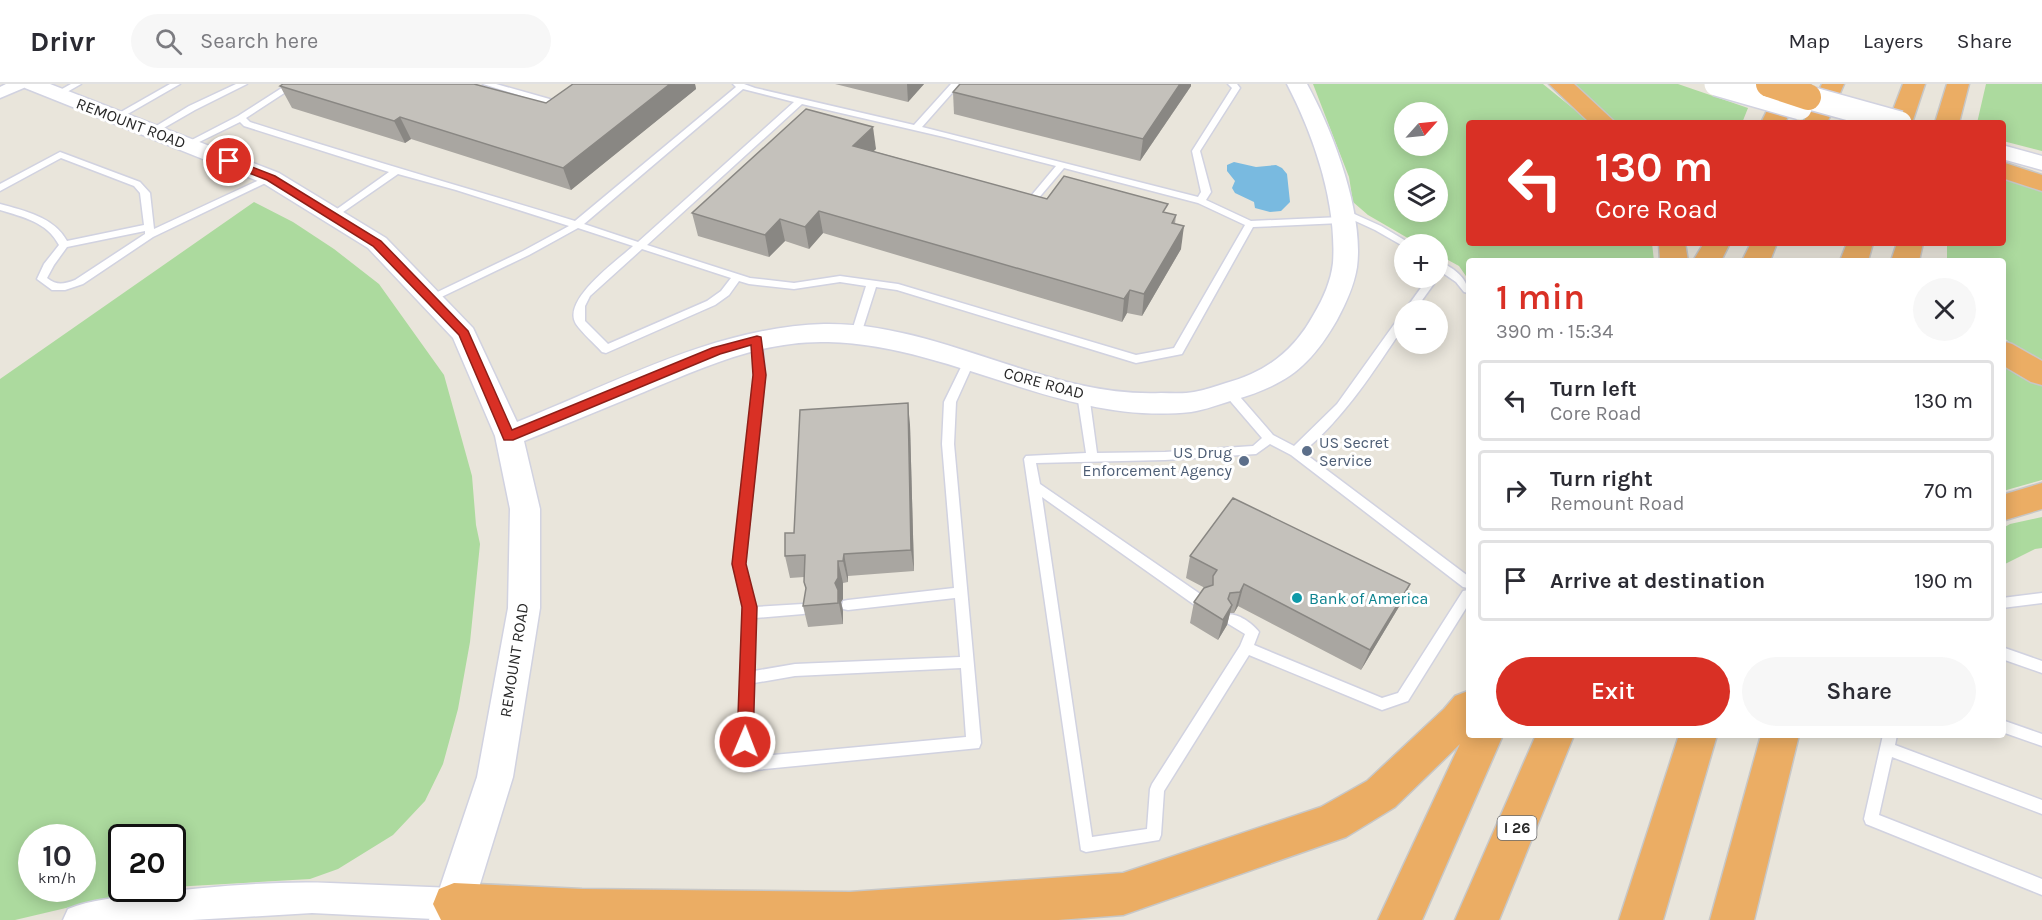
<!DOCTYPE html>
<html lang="en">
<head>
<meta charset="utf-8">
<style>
	:root { --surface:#fff; --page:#f7f7f7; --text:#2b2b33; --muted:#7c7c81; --line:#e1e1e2; --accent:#d93025 }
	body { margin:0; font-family:Karla,sans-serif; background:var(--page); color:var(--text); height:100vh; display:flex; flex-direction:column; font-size:22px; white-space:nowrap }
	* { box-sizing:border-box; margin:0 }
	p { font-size:20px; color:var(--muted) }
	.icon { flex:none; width:33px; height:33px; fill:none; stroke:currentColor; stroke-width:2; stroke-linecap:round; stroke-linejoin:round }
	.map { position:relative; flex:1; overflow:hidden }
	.side { position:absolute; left:1466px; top:174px; width:540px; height:480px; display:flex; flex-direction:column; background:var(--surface); border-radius:6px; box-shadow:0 3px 15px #0003 }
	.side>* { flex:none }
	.top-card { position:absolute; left:1466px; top:36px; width:540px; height:126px; border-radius:6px; box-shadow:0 3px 15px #0003; background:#d93025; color:#fff; overflow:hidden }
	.needle { width:39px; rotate:63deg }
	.fabs { position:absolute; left:1394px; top:18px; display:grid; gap:12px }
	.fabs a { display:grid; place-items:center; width:54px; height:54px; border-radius:50%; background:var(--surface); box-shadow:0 3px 15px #0003; font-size:30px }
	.speed { position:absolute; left:18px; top:740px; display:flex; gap:12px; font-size:30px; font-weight:700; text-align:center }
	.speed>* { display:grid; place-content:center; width:78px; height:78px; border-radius:50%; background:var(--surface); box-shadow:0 3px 15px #0003; line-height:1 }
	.speed small { font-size:15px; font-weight:400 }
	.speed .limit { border:3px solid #111; border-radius:9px; background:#fff; color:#111 }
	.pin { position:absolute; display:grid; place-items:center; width:51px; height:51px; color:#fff; margin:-26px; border:3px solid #fff; border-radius:50%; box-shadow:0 2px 6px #0007 }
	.me { position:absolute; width:66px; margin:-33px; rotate:1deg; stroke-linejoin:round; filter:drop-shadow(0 0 4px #0008) }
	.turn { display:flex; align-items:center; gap:21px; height:126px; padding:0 30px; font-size:27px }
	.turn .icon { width:78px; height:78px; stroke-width:2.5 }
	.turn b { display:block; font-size:42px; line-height:51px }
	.round { display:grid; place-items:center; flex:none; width:63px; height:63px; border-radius:32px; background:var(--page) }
	.headline { display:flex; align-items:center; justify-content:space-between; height:102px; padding:0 30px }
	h1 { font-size:36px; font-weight:600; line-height:45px; color:var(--accent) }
	.button { display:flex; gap:12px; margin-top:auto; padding:12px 30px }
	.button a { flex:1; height:69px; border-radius:36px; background:var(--accent); color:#fff; font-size:24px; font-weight:600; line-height:69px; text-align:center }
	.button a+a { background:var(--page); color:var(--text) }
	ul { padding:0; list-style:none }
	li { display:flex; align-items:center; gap:18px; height:81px; margin:0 12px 9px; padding:0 18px; border:3px solid var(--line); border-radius:6px }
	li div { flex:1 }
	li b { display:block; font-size:22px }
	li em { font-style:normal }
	header { display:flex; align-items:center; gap:36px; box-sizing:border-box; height:84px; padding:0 30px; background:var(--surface); border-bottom:2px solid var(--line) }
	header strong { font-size:28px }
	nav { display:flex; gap:33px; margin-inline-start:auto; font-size:21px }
	.search { width:420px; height:54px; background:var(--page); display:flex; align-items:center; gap:15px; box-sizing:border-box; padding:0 21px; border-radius:33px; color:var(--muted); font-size:22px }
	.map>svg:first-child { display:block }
	.green { fill:#acda9e; fill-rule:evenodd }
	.water { fill:#79bae0 }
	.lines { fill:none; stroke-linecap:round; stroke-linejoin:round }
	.service-casing { stroke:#d1d2e0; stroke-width:3 }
	.minor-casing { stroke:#d1d2e0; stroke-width:3 }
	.tertiary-casing { stroke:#d1d2e0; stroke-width:3 }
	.motorway-casing { stroke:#c7c7c7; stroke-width:3 }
	.service { fill:#fff; fill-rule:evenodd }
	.minor { fill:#fff; fill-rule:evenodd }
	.tertiary { fill:#fff; fill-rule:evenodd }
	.motorway { fill:#ebad64; fill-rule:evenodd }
	.tertiary-bridge-casing { stroke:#d1d2e0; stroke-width:26; stroke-linecap:butt }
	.motorway-bridge-casing { stroke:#c7c7c7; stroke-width:28; stroke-linecap:butt }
	.tertiary-bridge { stroke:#fff; stroke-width:23 }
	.motorway-bridge { stroke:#ebad64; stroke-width:26 }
	.wall { fill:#a9a6a1 }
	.shaded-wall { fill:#898783 }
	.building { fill:#c4c1bb; stroke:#898783; stroke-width:1.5 }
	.route { fill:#d93025; stroke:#8d1f18; stroke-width:1.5 }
	.service-dot { fill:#5c6f8a; stroke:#fff; stroke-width:2 }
	.culture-dot { fill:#0f9aa8; stroke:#fff; stroke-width:2 }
	.labels { text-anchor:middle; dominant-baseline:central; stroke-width:6; stroke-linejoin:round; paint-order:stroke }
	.shield { fill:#fff; stroke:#686868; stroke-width:1.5 }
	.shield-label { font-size:15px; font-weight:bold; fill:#282828 }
	.street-label { font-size:16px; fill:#282828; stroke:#fff }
	.service-label { font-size:16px; fill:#4e5e75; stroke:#fff; text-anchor:start }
	.culture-label { font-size:16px; fill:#0d838f; stroke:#fff; text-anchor:start }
</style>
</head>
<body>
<header>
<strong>Drivr</strong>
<div class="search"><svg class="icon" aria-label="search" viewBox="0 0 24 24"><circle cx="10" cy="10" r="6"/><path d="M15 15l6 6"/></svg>Search here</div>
<nav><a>Map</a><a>Layers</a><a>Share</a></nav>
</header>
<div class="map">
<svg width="2042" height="836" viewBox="0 0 2042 836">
	<rect width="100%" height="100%" fill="#e9e5db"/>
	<!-- green -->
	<g class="green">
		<path d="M1313,0H1543L1591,39H1468V159H1652L1654,177H1468V195L1459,182L1437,170V160H1418L1368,131L1353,118L1349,93ZM1404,28H1437V62H1404ZM1404,94H1437V128H1404Z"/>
		<polygon points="1572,0 1678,0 1748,24 1742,39 1617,39"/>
		<polygon points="1986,0 2042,0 2042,67 2003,57 2002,39 1977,39"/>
		<polygon points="2003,95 2042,106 2042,279 2026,271 2003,253 2002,177 1947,177 1947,159 2002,159"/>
		<path d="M254,118L293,138L334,165L379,200L444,291L472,392L476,441L480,460L470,558L458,625L443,680L425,717L393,751L338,785L310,795L173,803L172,753H122V804H169L100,816L15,836H0V295ZM32,753H82V804H32Z"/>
		<polygon points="2002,278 2042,302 2042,396 2003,407"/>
		<polygon points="2042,433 2042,464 2035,465 2003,481 2003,444 2010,440"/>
	</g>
	<!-- water -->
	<polygon class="water" points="1234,78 1256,83 1276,81 1282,84 1287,90 1290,118 1281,127 1270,128 1255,124 1254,118 1235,109 1232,104 1235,97 1227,87 1227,81"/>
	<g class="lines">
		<defs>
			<g id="service">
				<polygon points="71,0 81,0 60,12 53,10"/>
				<polygon points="170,0 180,0 119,35 112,33"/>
				<polygon points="236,0 247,0 195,26 155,49 148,47 189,22"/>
				<path d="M288,0H298L246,34L250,38C358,73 467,104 575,137L736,3L733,0H744L755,4L914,41L951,0H960L922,43L1198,113L1201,108L1192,67L1232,4L1228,0H1237L1240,4L1200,67L1211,108L1206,116L1251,137L1341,133L1346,136L1341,139L1253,143L1182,270L1136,279L897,206L876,203L861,250L856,254L851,250L866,202L840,198L794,205L749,200L739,197L729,211L715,221L606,269L602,268C594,259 583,250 576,240C561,216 617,177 633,162L578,144L529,171L431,218L426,215L427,213L523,167L569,142L456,106L398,90L333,135L330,134V130L389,88L244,42L240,38L189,63L182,61L238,32ZM743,5L794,18L638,158L584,140ZM802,20L944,53L1056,82L1031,112V116H1037L1064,84L1198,119L1245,141L1174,264L1136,271L898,200L840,192L794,199L750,194L647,161ZM642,165L731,194L721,207L707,217L608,260L585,237V222L590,212Z"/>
				<path d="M483,0H496L553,16C569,15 577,0 593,0L567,20L553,22Z"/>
				<path d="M60,68L140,98L150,109L154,145L268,92H274L276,94L153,153L83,200L65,206H52L37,195L44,180L59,161C47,138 23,133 0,126V120C25,127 54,133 67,157L144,141L140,109L134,102L61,74L0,107V100ZM145,147V150L75,196C64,200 57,202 47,194L54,181L67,163Z"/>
				<polygon points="1341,124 1381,142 1411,160 1403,162 1375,146 1338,129 1336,127"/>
				<path d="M1437,177C1451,182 1468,193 1468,209L1464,208L1456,198L1437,185Z"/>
				<polygon points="1437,192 1438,194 1415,226 1405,226 1428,194"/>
				<path d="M1404,231V242C1374,287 1345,333 1303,368L1468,492V504L1463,503L1291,371L1270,360L1256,370L1165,376L1036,379L1040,400L1206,514L1207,518L1206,522L1201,523L1196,522L1042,413L1092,753L1147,745L1150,705L1152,700L1240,562L1245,550L1227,539L1225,535L1227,531C1237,528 1253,540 1259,548L1254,561L1382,614L1398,609L1463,507L1468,506V521L1408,617L1382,626L1249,571L1164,707L1161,751L1159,756L1086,768L1081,766L1024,375L1026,372L1086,369L1077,310L1083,306L1089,310L1097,369L1165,368L1253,362L1262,354L1226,312L1224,309L1226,306H1234L1273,351L1294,362L1337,320L1400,232Z"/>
				<path d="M757,252L762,256L765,291L745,480L755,523L803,520L808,521L809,525L808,529L803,530L755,534L754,587L795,580L960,573L955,514L848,526L843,525L842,521L843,517L848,516L954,504L942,360L944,318L965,275H973L974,278L956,318L954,360L981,659L979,664L745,687L740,685L738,680L743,523L733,480L755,291L752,256ZM961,584L966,653L752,673L754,599L795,592Z"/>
				<polygon points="2042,509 2042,519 2002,524 2002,514"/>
				<polygon points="2002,563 2042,577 2042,589 2002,575"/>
				<polygon points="2002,636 2042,650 2042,662 2002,648"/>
				<polygon points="1883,651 1897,651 1895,661 2042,716 2042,730 1892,673 1879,731 2042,795 2042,811 1866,740 1864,735"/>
			</g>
			<g id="minor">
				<polygon points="6,0 28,0 26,3 0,14 0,3"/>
				<path d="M330,799L454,804L465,809L470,820L465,831L454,836L312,829L192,836H63L68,825C91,815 120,814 145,810C206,803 268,797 330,799Z"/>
			</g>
			<g id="tertiary">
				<path d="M22,0H50L279,89L386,154L473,244L517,338C615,299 716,243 824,240C941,238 1045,314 1161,309C1172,309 1184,310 1194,308C1205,306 1216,302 1226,299C1266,288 1294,267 1314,230C1323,215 1331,197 1333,179C1337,119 1314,52 1287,0H1307C1333,47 1364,129 1357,183C1354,202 1346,219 1337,236C1310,283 1286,301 1234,316C1220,320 1205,326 1191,328C1064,342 953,261 828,258C763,256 703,283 644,308C604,324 565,341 524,357L540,425V524L513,693L469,836H429L477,693L508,524L510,425L495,352L453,254L368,164L263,99L25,4Z"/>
				<polygon points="2002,61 2042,72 2042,86 2002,75"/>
			</g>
			<g id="motorway">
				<polygon points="1549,0 1574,0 1616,39 1590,39"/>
				<polygon points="1780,0 1802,0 1785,39 1761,39"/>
				<polygon points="1822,0 1844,0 1827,39 1803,39"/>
				<polygon points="1903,0 1925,0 1912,39 1888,39"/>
				<polygon points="1947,0 1969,0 1959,39 1935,39"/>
				<polygon points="2002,78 2042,91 2042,107 2002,94"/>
				<polygon points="1659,159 1685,159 1688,177 1660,177"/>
				<polygon points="1704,159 1730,159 1721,177 1693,177"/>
				<polygon points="1751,159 1777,159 1770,177 1742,177"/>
				<polygon points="1847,159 1873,159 1868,177 1840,177"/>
				<polygon points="1897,159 1923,159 1919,177 1891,177"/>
				<polygon points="2002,257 2012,260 2042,277 2042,301 2031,298 2002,281"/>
				<polygon points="2042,399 2042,425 2002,437 2002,411"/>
				<polygon points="1468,607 1468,651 1503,651 1422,836 1378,836 1460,660 1395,723 1346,753 1123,831 1058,836 441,836 433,820 439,805 454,799 582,805 850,808 1123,789 1321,723 1367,697 1444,625 1455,612"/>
				<polygon points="1536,651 1574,651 1499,836 1455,836"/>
				<polygon points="1679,651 1717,651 1663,836 1619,836"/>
				<polygon points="1761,651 1799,651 1754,836 1710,836"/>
			</g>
		</defs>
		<!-- service casing -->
		<use href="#service" class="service-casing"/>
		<!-- minor casing -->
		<use href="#minor" class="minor-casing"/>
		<!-- tertiary casing -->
		<use href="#tertiary" class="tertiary-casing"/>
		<!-- motorway casing -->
		<use href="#motorway" class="motorway-casing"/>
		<!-- service -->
		<use href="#service" class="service"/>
		<!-- minor -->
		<use href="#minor" class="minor"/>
		<!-- tertiary -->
		<use href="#tertiary" class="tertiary"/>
		<!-- motorway -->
		<use href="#motorway" class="motorway"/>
		<defs>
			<g id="tertiary-bridge">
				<polyline points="1716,0 1800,24"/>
				<polyline points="1781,6 1900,39"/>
			</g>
			<polyline id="motorway-bridge" points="1769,0 1808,13"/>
		</defs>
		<!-- tertiary-bridge casing -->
		<use href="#tertiary-bridge" class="tertiary-bridge-casing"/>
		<!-- motorway-bridge casing -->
		<use href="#motorway-bridge" class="motorway-bridge-casing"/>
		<!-- tertiary-bridge -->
		<use href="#tertiary-bridge" class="tertiary-bridge"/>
		<!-- motorway-bridge -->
		<use href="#motorway-bridge" class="motorway-bridge"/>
	</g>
	<!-- wall -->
	<g class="wall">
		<polygon points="573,0 695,0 696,5 571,106 411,55 405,59 292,24 280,2 546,19"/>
		<polygon points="835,0 924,0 908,18"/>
		<polygon points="960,0 1191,0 1191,2 1140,77 954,30 953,8"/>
		<polygon points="876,65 873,67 1047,115 1167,129 1176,131 1175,140 1181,165 1142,232 1127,229 1122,238 823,149 809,165 785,157 769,173 698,152 692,129"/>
		<polygon points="910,341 914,487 848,492 848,498 843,499 843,515 841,518 843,527 843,540 808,543 803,522 806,506 804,498 804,493 790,494 785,472 794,449"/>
		<polygon points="1190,472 1400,521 1361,586 1238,522 1234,529 1230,529 1227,541 1218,556 1190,539 1194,518 1205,504 1186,494"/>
	</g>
	<!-- shaded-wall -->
	<g class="shaded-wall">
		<polygon points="670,0 695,0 696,5 571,106 563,84"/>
		<polygon points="907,0 924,0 908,18"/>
		<polygon points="1180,0 1191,0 1191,2 1140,77 1143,55"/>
		<polygon points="400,33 411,55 405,59 394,37"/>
		<polygon points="873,43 876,65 856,84 853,62"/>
		<polygon points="819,127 823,149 809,165 805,143"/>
		<polygon points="780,135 785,157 769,173 765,151"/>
		<polygon points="1184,142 1181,165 1142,232 1144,210"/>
		<polygon points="1130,206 1127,229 1122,238 1124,215"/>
		<polygon points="908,319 910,341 914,487 911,466"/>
		<polygon points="844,470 848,492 848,498 843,477"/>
		<polygon points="838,477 843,499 843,515 841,518 843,527 843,540 835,499"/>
		<polygon points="1244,500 1238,522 1234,529 1240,508"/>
		<polygon points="1410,500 1400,521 1361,586 1370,566"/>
		<polygon points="1230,509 1225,530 1232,521 1227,541 1218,556"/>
	</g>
	<!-- building -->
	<g class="building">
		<polygon points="283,0 474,0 546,19 573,0 670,0 563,84 400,33 394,37 280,2"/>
		<polygon points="960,0 1180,0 1143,55 953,8"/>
		<polygon points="806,25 873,43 853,62 1047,115 1064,92 1168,120 1163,128 1176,131 1172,139 1184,142 1144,210 1130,206 1124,215 819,127 805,143 780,135 765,151 692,129"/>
		<polygon points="908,319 911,466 844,470 843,477 838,477 838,494 835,499 838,506 838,519 803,522 806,504 804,498 805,471 785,472 785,449 794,449 800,326"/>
		<polygon points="1233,414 1410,500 1370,566 1244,500 1240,508 1230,509 1228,515 1232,521 1223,536 1194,518 1204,504 1213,501 1213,492 1217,486 1190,472"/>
	</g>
	<!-- route -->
	<polygon class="route" points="229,74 275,92 381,157 468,247 512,346 712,264 757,252 761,253 766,291 746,480 757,523 753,658 751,664 745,666 740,664 737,658 742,523 732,480 753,291 751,261 720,270 513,356 504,356 459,251 373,162 267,96 225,80 224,77"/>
	<!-- markers -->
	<g class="service-dot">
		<circle cx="1307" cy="367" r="6"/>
		<circle cx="1244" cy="377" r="6"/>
	</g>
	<circle class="culture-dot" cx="1297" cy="514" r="6"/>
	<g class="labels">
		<!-- shield labels -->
		<rect class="shield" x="1497.5" y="732" width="39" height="24" rx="4.5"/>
		<g class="shield-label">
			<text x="1517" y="744">I 26</text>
		</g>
		<!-- street labels -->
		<g class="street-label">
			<text transform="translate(131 39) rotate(21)">REMOUNT ROAD</text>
			<text transform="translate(1044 299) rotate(15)">CORE ROAD</text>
			<text transform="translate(514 576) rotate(-81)">REMOUNT ROAD</text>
		</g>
		<!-- service labels -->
		<g class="service-label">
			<text x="1319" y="358">US Secret<tspan x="1319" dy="18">Service</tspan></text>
			<text x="1232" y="368" text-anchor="end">US Drug<tspan x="1232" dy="18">Enforcement Agency</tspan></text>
		</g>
		<!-- culture labels -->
		<g class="culture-label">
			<text x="1309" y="514">Bank of America</text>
		</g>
	</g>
</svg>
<div class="fabs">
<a><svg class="needle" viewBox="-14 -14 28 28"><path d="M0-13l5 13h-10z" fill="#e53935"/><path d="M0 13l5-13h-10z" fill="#7c7c81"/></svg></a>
<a><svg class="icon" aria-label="layers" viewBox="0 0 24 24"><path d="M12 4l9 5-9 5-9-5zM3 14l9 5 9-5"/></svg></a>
<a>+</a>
<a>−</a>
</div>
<div class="speed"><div>10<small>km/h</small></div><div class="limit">20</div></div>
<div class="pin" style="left:229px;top:77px;background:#d93025"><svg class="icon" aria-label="arrive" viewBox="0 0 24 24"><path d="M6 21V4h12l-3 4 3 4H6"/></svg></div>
<svg class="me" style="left:745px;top:658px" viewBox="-20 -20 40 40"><circle r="17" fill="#d93025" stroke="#fff" stroke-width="3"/><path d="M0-11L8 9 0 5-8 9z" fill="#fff"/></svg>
<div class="top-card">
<div class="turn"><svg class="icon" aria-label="left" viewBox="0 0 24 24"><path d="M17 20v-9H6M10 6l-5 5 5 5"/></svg><div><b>130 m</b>Core Road</div></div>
</div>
<section class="side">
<div class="headline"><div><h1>1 min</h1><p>390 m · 15:34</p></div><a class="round"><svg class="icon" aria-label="close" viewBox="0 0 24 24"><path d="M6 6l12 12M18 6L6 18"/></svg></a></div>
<ul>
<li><svg class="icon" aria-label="left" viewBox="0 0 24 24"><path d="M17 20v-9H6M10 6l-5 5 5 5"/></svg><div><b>Turn left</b><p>Core Road</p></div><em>130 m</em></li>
<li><svg class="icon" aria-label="right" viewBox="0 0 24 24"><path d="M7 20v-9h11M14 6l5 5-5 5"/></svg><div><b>Turn right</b><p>Remount Road</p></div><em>70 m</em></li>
<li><svg class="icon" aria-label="arrive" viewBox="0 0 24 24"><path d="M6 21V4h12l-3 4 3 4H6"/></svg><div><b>Arrive at destination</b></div><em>190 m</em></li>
</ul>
<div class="button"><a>Exit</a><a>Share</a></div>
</section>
</div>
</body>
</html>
